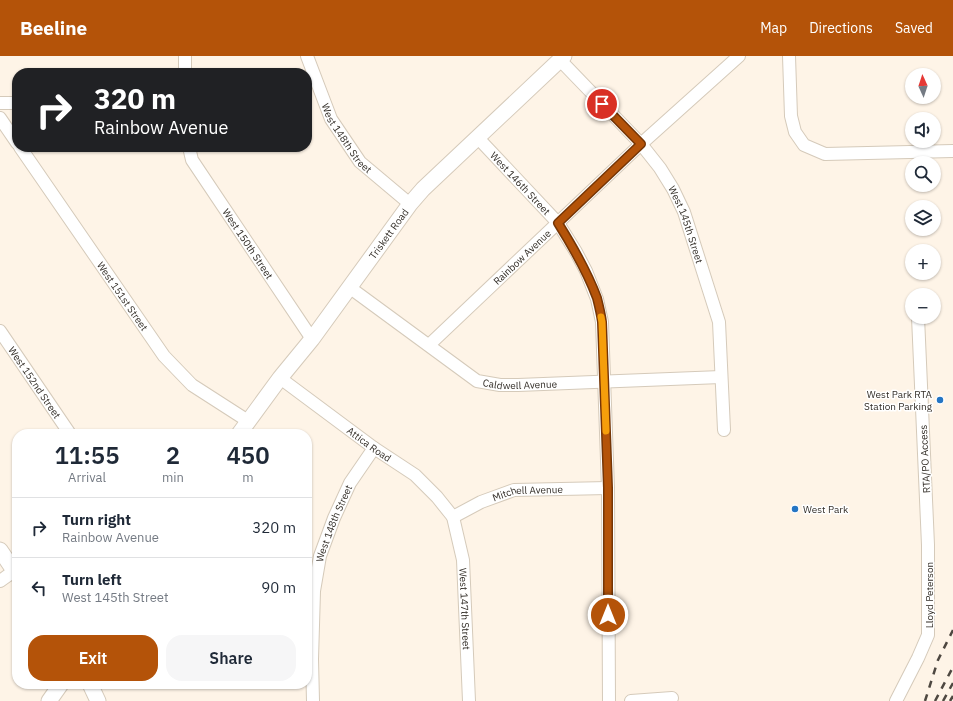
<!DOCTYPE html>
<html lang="en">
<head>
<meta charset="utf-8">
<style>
	:root { --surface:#fff; --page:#f6f6f7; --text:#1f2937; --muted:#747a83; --line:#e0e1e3; --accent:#b45309 }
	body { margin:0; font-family:"IBM Plex Sans",sans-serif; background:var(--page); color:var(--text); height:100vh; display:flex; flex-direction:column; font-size:15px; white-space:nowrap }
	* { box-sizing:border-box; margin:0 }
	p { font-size:13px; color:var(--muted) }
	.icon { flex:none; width:22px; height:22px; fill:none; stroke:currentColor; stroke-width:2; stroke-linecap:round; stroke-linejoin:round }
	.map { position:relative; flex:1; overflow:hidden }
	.side { position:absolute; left:12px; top:373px; width:300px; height:260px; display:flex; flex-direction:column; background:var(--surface); border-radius:16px; box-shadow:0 1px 3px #0004 }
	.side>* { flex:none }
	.top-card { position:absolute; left:12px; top:12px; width:300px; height:84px; border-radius:16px; box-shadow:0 1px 3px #0004; background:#202124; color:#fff; overflow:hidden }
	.needle { width:26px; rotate:357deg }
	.fabs { position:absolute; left:905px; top:12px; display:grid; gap:8px }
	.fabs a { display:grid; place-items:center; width:36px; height:36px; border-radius:50%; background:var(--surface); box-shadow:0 1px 3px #0004; font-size:20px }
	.pin { position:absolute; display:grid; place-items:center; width:34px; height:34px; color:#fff; margin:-17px; border:2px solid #fff; border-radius:50%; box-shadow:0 1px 4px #0007 }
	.me { position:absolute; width:44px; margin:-22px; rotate:0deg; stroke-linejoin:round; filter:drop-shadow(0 0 3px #0008) }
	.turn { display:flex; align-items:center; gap:14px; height:84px; padding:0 16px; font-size:18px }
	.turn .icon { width:52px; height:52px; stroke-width:2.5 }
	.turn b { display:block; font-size:28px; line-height:34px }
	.eta { display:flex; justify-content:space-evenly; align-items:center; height:68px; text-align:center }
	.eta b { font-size:24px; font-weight:600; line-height:28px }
	.action { display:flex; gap:8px; margin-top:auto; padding:8px 16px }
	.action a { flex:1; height:46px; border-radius:16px; background:var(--accent); color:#fff; font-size:16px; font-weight:600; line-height:46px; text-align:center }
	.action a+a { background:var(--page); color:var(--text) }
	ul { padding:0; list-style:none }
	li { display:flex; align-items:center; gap:12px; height:60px; padding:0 16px; border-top:1px solid var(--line) }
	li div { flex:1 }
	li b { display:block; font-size:15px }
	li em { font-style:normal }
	header { display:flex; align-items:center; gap:24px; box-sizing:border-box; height:56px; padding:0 20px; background:var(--accent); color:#fff }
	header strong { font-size:19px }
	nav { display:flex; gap:22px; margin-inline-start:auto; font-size:14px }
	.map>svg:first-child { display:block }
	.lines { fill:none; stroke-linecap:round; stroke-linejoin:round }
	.minor-casing { stroke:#d5caba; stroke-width:14 }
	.major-casing { stroke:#d5caba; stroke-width:17 }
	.minor { stroke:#fff; stroke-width:12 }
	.major { stroke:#fff; stroke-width:15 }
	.rail { stroke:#4e4841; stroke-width:2.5; stroke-dasharray:7 7; stroke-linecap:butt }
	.route-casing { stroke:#753606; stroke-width:10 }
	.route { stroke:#b45309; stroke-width:7 }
	.slow { stroke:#f59e0b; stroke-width:7 }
	.poi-dot { fill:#2475c4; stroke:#fff; stroke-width:1.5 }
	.labels { text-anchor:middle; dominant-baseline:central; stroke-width:3; stroke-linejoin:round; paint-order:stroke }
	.street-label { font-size:10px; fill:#322d27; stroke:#fff }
	.poi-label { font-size:10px; fill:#322d27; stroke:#fff; text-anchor:end }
</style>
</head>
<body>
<header>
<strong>Beeline</strong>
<nav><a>Map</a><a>Directions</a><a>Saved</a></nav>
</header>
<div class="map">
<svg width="953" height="645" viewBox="0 0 953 645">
	<rect width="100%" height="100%" fill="#fef4e7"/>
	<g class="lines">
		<defs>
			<g id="minor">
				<polyline points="185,0 185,17"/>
				<path id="s1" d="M307,0L331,63L360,106L410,148"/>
				<polyline points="789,0 791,60 795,76 804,89 825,98 953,95"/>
				<path id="s2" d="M560,4L641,88L660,112L673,133L684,156L719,266L724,374"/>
				<polyline points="0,47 17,47"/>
				<polyline points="0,62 17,87"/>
				<path id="s3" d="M478,82L558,167L576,196L586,215L597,243L602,266L608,432L609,645"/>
				<path id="s4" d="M20,91L164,300L192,329L248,365"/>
				<path id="s5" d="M189,91L192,104L312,283"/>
				<path id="s6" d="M349,231L477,325L500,329H518L721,321"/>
				<path id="s7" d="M0,275L70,378"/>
				<path id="s8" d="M429,289L641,88L739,0"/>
				<path id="s9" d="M280,322L374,392L415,419L437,441L453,461L463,504L469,645"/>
				<path id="s10" d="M453,461L481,446L514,434L608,432"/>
				<polyline points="0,525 14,515"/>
				<path id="s11" d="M313,645L312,603L314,535L320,500L334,462L350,427L374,392"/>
				<polyline points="631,645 672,642"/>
				<polyline points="896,645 918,602 928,579 928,489 918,261"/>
			</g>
			<g id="major">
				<path id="s12" d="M239,378L280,322L312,283L410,148L423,133L564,0"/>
				<polyline points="0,494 17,519"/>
				<polyline points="90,628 98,645"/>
				<polyline points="49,645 61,628"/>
			</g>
		</defs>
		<!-- minor casing -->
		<use href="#minor" class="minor-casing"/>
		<!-- major casing -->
		<use href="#major" class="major-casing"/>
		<!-- minor -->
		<use href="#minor" class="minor"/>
		<!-- major -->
		<use href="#major" class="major"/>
		<!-- rail -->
		<g class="rail">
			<polyline points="925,645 938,604 953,574"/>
			<polyline points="935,645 953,611"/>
			<polyline points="943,645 953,627"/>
			<polyline points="950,645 953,640"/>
		</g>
	</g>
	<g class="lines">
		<defs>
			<path id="route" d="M602,48L641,88L558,167C573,191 587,215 597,242C599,250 601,258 602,266L608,432V559"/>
		</defs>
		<!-- route casing -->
		<use href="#route" class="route-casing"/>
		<!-- route -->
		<use href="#route" class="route"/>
		<!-- slow -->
		<polyline class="slow" points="601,261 602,266 606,375"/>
	</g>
	<!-- markers -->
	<g class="poi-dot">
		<circle cx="940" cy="344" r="4"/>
		<circle cx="795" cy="453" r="4"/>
	</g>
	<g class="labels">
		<!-- street labels -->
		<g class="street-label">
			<text stroke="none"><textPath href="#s1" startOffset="92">West 148th Street</textPath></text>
			<text stroke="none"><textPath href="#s3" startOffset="62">West 146th Street</textPath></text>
			<text stroke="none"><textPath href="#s2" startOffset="210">West 145th Street</textPath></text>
			<text stroke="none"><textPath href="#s12" startOffset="250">Triskett Road</textPath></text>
			<text stroke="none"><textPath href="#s5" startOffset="114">West 150th Street</textPath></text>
			<text stroke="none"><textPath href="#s8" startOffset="128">Rainbow Avenue</textPath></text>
			<text stroke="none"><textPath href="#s4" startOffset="181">West 151st Street</textPath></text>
			<text stroke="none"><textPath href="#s6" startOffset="202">Caldwell Avenue</textPath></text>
			<text stroke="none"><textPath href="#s7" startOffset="62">West 152nd Street</textPath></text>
			<text stroke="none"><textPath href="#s9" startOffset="111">Attica Road</textPath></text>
			<text transform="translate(925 403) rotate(-93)">RTA/PO Access</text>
			<text stroke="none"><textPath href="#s10" startOffset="80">Mitchell Avenue</textPath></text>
			<text stroke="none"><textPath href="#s11" startOffset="181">West 148th Street</textPath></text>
			<text transform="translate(929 539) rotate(-90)">Lloyd Peterson</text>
			<text stroke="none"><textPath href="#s9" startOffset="316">West 147th Street</textPath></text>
		</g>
		<!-- poi labels -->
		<g class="poi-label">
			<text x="932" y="338">West Park RTA<tspan x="932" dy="12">Station Parking</tspan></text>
			<text x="803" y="453" text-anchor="start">West Park</text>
		</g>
	</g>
</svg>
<div class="fabs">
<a><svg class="needle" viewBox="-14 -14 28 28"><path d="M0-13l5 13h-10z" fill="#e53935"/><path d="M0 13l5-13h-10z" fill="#747a83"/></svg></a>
<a><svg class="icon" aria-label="sound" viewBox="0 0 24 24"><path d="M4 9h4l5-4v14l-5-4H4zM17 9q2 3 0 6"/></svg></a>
<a><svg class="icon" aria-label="search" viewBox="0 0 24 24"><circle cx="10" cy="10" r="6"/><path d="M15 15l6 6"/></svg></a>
<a><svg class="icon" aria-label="layers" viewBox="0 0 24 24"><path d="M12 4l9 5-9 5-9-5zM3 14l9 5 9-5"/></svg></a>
<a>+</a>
<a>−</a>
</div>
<div class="pin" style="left:602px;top:48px;background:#d93025"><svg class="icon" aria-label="arrive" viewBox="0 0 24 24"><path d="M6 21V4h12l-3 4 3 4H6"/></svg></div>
<svg class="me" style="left:608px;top:559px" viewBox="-20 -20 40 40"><circle r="17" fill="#b45309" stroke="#fff" stroke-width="3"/><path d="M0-11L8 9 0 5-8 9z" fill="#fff"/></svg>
<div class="top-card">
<div class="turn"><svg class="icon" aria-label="right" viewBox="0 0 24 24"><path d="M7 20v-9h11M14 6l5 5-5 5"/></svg><div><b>320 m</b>Rainbow Avenue</div></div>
</div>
<section class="side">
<div class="eta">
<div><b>11:55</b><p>Arrival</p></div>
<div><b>2</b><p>min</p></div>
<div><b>450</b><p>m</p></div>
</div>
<ul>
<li><svg class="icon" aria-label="right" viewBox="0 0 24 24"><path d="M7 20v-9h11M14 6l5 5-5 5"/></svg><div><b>Turn right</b><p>Rainbow Avenue</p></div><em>320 m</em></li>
<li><svg class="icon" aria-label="left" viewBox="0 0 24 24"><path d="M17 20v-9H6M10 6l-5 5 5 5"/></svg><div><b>Turn left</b><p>West 145th Street</p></div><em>90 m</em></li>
</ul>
<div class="action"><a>Exit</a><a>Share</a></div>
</section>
</div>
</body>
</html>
